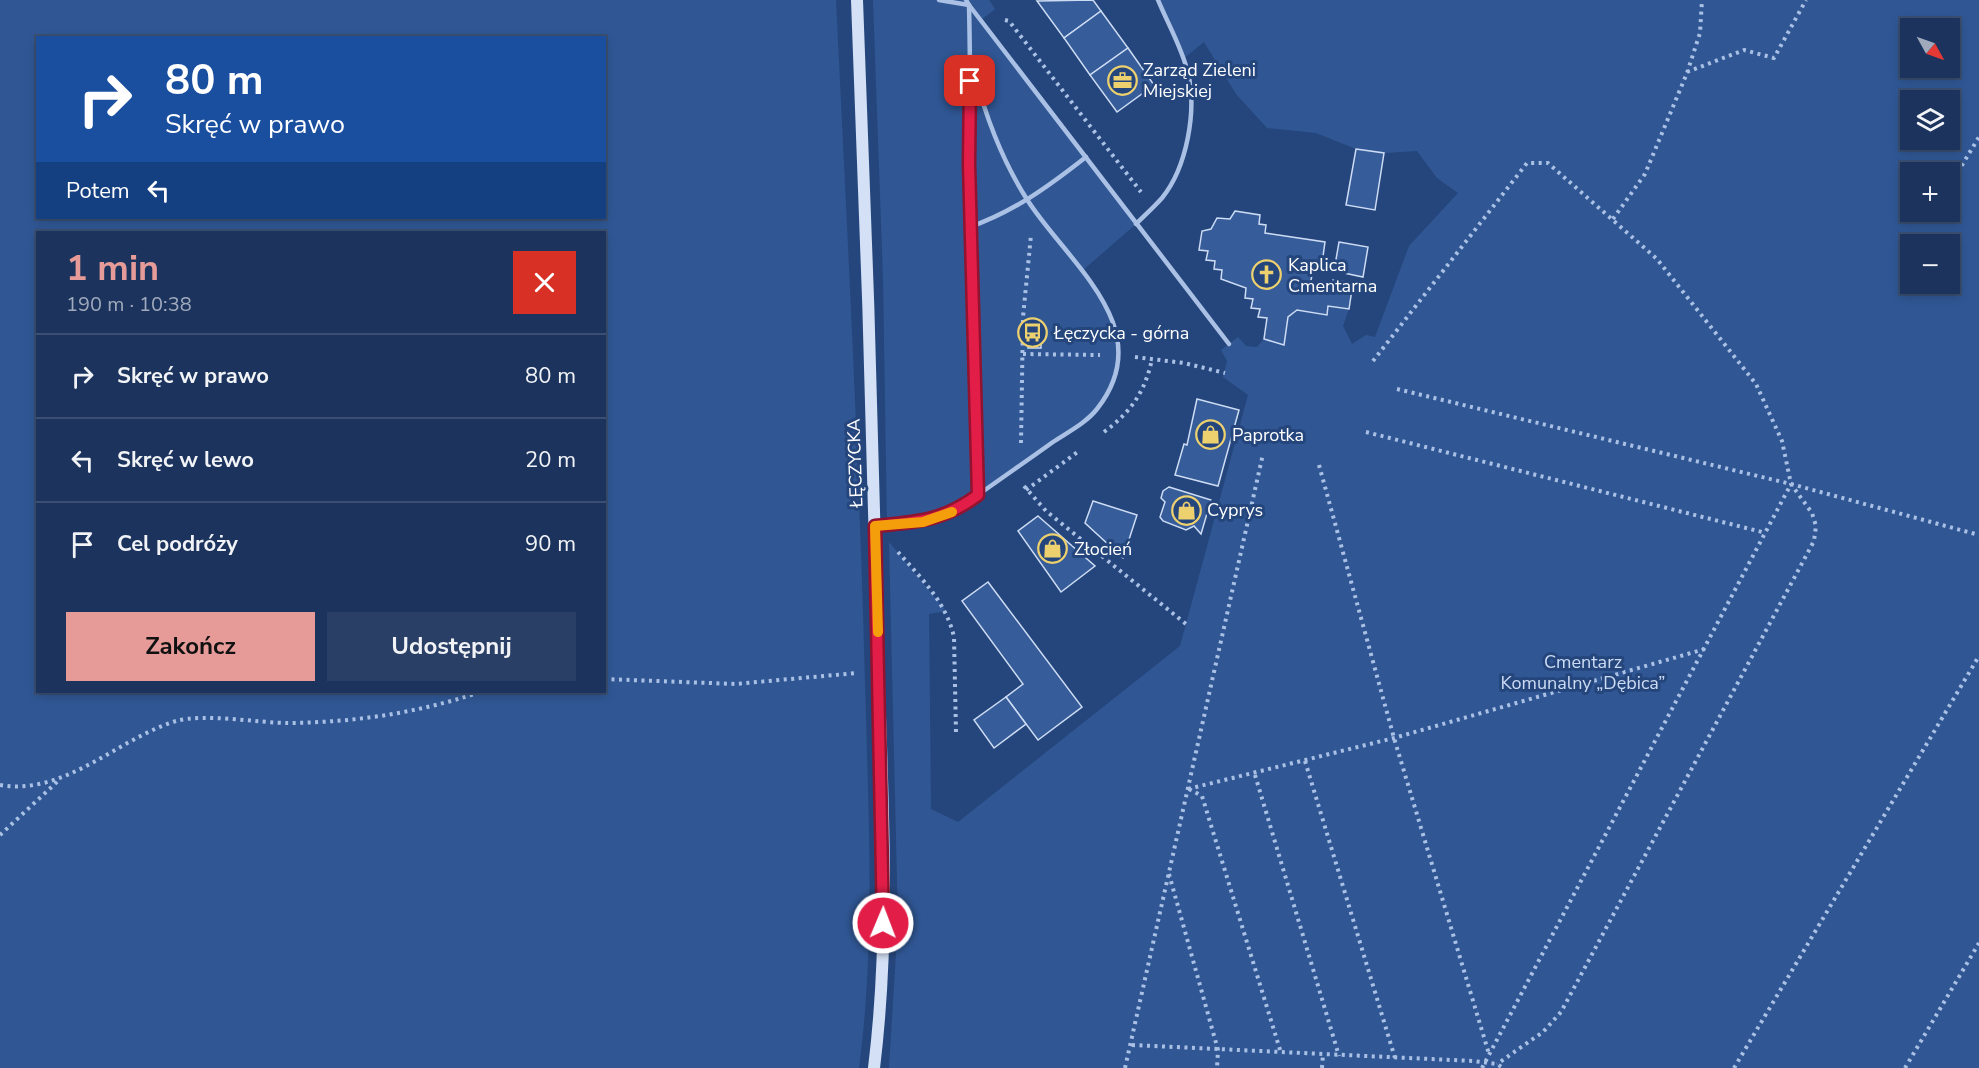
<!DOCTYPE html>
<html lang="pl">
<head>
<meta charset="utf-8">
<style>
	:root { --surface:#1c345d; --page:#293f66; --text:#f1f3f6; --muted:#a0aabc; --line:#3a4f72; --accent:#e69b98 }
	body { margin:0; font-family:"Nunito Sans",sans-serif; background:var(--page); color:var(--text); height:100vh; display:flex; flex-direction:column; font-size:22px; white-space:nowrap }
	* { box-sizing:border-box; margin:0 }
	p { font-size:20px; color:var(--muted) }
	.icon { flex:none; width:33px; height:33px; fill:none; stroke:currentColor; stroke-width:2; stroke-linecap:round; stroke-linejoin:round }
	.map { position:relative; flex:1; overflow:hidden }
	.side { position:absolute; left:36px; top:231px; width:570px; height:462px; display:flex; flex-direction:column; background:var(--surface); border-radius:0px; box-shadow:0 3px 9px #0003,0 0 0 2px var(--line) }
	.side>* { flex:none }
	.guide { position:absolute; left:36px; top:36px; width:570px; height:183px; border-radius:0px; box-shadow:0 3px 9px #0003,0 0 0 2px var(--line); background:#1a4fa0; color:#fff; overflow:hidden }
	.needle { width:39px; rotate:130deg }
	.fabs { position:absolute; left:1900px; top:18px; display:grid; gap:12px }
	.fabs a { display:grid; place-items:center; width:60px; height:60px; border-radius:0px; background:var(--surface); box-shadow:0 3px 9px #0003,0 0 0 2px var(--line); font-size:30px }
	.pin { position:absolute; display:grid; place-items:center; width:51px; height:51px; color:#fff; margin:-26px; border-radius:12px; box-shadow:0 3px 9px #0006 }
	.me { position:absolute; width:66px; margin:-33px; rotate:1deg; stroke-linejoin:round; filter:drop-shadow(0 0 4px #0008) }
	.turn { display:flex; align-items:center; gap:21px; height:126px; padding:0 30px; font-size:27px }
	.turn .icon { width:78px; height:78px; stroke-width:2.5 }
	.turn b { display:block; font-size:42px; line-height:51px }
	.then { display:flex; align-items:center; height:57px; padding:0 30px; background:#0003; gap:12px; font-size:22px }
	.round { display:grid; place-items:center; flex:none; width:63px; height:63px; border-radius:0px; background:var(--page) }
	.head { display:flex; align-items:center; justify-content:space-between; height:102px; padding:0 30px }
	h1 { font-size:36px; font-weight:700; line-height:45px; color:var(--accent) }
	.action { display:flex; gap:12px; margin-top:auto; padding:12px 30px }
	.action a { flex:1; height:69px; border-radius:0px; background:var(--accent); color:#111; font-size:24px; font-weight:700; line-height:69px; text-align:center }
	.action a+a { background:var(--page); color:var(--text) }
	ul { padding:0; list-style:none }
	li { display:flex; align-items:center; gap:18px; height:84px; padding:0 30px; border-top:2px solid var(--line) }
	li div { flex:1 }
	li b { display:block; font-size:22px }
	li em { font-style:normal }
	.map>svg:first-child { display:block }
	.green { fill:#305794; fill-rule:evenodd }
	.building { fill:#365c99; stroke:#cddcf4; stroke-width:1.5 }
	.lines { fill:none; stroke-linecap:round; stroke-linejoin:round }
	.path { stroke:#aac1e5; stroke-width:4; stroke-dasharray:3 4.5; stroke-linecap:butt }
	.service { stroke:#aac1e5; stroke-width:4.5 }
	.secondary { stroke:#d3e0f5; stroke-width:12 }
	.route-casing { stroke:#92132f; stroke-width:15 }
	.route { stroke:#e11d48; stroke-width:10 }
	.slow { stroke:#f59e0b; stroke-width:10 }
	.labels { text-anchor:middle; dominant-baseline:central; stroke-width:6; stroke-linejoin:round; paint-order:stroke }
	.poi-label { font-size:18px; fill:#fff; stroke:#25467c; text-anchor:start }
	.street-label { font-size:18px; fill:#fff; stroke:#25467c }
	.park-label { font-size:18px; fill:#cddcf4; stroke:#25467c }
</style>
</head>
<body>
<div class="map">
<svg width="1979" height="1068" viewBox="0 0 1979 1068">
	<rect width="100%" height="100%" fill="#25467c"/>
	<!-- green -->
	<g class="green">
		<path d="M0,0H836C847,227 859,454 865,682C868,810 876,940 859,1068H0ZM38,38H604V218H38ZM604,232V692H38V232Z"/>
		<polygon points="873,0 989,0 995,9 981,20 1136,224 1082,271 1115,323 1119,339 1117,370 1095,412 948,515 923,522 887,525 883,277"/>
		<path d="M1158,0H1979V1068H889L898,921L889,542L946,611L929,614L931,809L958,822L1180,646L1248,395L1223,377L1227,361L1221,350L1238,337L1246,346L1257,347L1264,339L1284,345L1288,317L1297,310L1327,315L1328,306L1349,309L1343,326L1352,344L1366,335L1375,337L1409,246L1458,193L1437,178L1417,151L1384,153L1356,149L1316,133L1267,128L1236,94L1204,42L1183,59ZM1911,28H1950V68H1911ZM1911,100H1950V140H1911ZM1911,172H1950V212H1911ZM1911,244H1950V284H1911Z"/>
	</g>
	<!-- building -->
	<g class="building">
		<polygon points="1093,0 1101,11 1064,38 1037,1"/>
		<polygon points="1101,11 1128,48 1090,75 1064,38"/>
		<polygon points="1128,48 1154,85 1117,112 1090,75"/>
		<polygon points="1356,149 1384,153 1375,210 1346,205"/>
		<polygon points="1235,211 1260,215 1259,224 1266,225 1265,233 1325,242 1321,271 1313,270 1310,285 1332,288 1333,280 1353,283 1349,309 1328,306 1327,315 1297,310 1288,317 1284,345 1264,339 1267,318 1258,317 1260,309 1251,308 1253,299 1245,298 1246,288 1221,279 1222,270 1214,269 1215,261 1206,260 1208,251 1199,250 1202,231 1211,229 1217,218 1230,219"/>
		<polygon points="1339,242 1368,247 1363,277 1334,271"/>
		<rect x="1028" y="322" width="13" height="26"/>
		<polygon points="1197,399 1239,410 1218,486 1175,475 1184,444 1187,445"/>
		<polygon points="1169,487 1211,500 1201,534 1194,526 1186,530 1163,521 1160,517 1165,502 1161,498 1163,491"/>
		<polygon points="1093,501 1137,515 1123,558 1085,523"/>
		<polygon points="1038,516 1095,566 1061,592 1018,531"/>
		<polygon points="988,582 1082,707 1038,740 1006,697 1023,684 962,601"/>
		<polygon points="1006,697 1026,724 994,748 974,720"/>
	</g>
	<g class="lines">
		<!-- path -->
		<g class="path">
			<polyline points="1005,20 1009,21 1141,192"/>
			<polyline points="1687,72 1744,50 1774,58 1806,0"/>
			<polyline points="1950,185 1979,137"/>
			<polyline points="1613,219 1645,174 1687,73 1700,33 1702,0"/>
			<polyline points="1023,354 1100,355"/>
			<polyline points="1135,357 1184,363 1225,373"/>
			<polyline points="1373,361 1527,163 1548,163 1657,259 1756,384 1782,441 1791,484 1812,513 1816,526 1814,541 1561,1012 1543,1032 1497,1064"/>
			<polyline points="1397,389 1791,484 1979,535"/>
			<path d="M1104,432C1131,412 1145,392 1152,359"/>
			<polyline points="1366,432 1766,533"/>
			<polyline points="1021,443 1023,317 1031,235"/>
			<polyline points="1319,465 1394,738 1489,1054"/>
			<polyline points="1024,486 1046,511 1186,624"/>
			<polyline points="1026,490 1079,451"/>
			<path d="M898,552C921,578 946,602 954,637L956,733"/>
			<polyline points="604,679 735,684 857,673"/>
			<polyline points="1305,761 1395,1058"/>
			<polyline points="1255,775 1339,1056"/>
			<path d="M0,785C65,796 117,739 176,721C205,713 258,723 289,723C358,722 416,713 481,692"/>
			<polyline points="1188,789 1394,738 1705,649"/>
			<polyline points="1189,789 1202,796 1281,1053"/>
			<polyline points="0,835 58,781"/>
			<polyline points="1169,874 1218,1050 1217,1068"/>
			<polyline points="1132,1045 1473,1061 1497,1064 1503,1068"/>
			<polyline points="1125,1068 1263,454"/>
			<polyline points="1322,1068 1323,1054"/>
			<polyline points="1482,1068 1791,484"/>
			<polyline points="1734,1068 1979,656"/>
			<polyline points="1905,1068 1979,943"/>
		</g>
		<!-- service -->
		<g class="service">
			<polyline points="939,0 969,5 1229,344"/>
			<path d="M972,66C985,114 1001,159 1028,201C1069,264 1160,329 1097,409C1086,423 1068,432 1053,442C1028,460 1003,477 978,495"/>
			<path d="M1136,224C1145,215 1154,207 1162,198C1187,167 1197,111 1188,73C1182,48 1168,24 1158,0"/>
			<path d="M970,227C1015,211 1049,186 1086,157"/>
			<path d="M875,526C918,522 943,521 978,495C965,332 973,168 969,5L966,0"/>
		</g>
		<!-- secondary -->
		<path class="secondary" d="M857,0C866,218 873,437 878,655C882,792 891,931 874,1068"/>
	</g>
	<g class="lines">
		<defs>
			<path id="route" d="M883,923L875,526C918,522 943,521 978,495L969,164L970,81"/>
		</defs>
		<!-- route casing -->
		<use href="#route" class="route-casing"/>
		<!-- route -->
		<use href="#route" class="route"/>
		<!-- slow -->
		<polyline class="slow" points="878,632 875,526 923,522 952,512"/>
	</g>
	<!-- icons -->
	<defs>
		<symbol id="office-ring" viewBox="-11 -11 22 22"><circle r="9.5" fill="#25467c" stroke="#eed16f" stroke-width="1.5"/><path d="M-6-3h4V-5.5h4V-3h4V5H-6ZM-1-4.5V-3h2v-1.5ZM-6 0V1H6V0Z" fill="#eed16f"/></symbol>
		<symbol id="church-ring" viewBox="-11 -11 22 22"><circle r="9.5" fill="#25467c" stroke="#eed16f" stroke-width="1.5"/><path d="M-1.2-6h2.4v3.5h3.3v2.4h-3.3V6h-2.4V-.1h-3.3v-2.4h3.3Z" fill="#eed16f"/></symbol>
		<symbol id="bus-ring" viewBox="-11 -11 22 22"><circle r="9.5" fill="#25467c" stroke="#eed16f" stroke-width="1.5"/><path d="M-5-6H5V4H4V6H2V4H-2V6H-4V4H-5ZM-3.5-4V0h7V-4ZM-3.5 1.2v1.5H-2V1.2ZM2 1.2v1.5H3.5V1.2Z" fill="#eed16f"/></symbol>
		<symbol id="shop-ring" viewBox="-11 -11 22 22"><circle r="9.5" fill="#25467c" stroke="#eed16f" stroke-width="1.5"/><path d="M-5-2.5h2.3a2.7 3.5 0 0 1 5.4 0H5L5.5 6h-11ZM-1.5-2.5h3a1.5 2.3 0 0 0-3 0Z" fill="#eed16f"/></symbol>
	</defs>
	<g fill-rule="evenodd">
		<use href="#office-ring" x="1106" y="64" width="33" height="33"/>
		<use href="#church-ring" x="1250" y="258" width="33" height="33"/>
		<use href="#bus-ring" x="1016" y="316" width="33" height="33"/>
		<use href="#shop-ring" x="1194" y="418" width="33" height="33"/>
		<use href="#shop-ring" x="1170" y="494" width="33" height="33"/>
		<use href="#shop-ring" x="1036" y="532" width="33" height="33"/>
	</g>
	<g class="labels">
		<!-- poi labels -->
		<g class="poi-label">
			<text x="1143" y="70">Zarząd Zieleni<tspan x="1143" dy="21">Miejskiej</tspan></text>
			<text x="1288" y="265">Kaplica<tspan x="1288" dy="21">Cmentarna</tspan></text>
			<text x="1054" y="333">Łęczycka - górna</text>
			<text x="1232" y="435">Paprotka</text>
			<text x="1207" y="510">Cyprys</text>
			<text x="1074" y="549">Złocień</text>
		</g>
		<!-- street labels -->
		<g class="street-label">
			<text transform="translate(855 463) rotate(-92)">ŁĘCZYCKA</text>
		</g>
		<!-- park labels -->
		<g class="park-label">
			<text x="1583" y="662">Cmentarz<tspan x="1583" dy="21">Komunalny „Dębica”</tspan></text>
		</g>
	</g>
</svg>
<div class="fabs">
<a><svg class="needle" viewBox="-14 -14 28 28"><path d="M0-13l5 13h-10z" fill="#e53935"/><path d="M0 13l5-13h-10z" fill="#a0aabc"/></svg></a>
<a><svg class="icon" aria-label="layers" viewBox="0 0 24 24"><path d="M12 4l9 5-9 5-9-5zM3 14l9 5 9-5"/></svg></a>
<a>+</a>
<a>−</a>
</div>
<div class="pin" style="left:970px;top:81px;background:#d93025"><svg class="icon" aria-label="arrive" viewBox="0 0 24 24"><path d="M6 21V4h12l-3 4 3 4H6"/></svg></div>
<svg class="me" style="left:883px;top:923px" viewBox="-20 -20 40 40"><circle r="17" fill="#e11d48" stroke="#fff" stroke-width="3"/><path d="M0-11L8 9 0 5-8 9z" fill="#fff"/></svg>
<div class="guide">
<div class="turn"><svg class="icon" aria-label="right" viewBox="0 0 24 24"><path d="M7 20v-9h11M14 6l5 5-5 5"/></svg><div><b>80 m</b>Skręć w prawo</div></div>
<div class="then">Potem<svg class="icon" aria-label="left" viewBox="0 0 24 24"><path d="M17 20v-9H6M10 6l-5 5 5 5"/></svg></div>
</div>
<section class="side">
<div class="head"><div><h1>1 min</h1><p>190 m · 10:38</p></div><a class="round" style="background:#d93025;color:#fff"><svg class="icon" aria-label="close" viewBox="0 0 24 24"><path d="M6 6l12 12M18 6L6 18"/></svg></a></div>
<ul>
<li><svg class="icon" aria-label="right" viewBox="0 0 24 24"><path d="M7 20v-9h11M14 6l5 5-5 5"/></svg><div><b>Skręć w prawo</b></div><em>80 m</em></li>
<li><svg class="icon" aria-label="left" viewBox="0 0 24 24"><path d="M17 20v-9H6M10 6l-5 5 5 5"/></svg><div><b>Skręć w lewo</b></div><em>20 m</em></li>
<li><svg class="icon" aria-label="arrive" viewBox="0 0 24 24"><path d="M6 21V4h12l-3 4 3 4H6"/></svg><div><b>Cel podróży</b></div><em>90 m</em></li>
</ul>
<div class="action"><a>Zakończ</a><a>Udostępnij</a></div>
</section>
</div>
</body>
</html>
